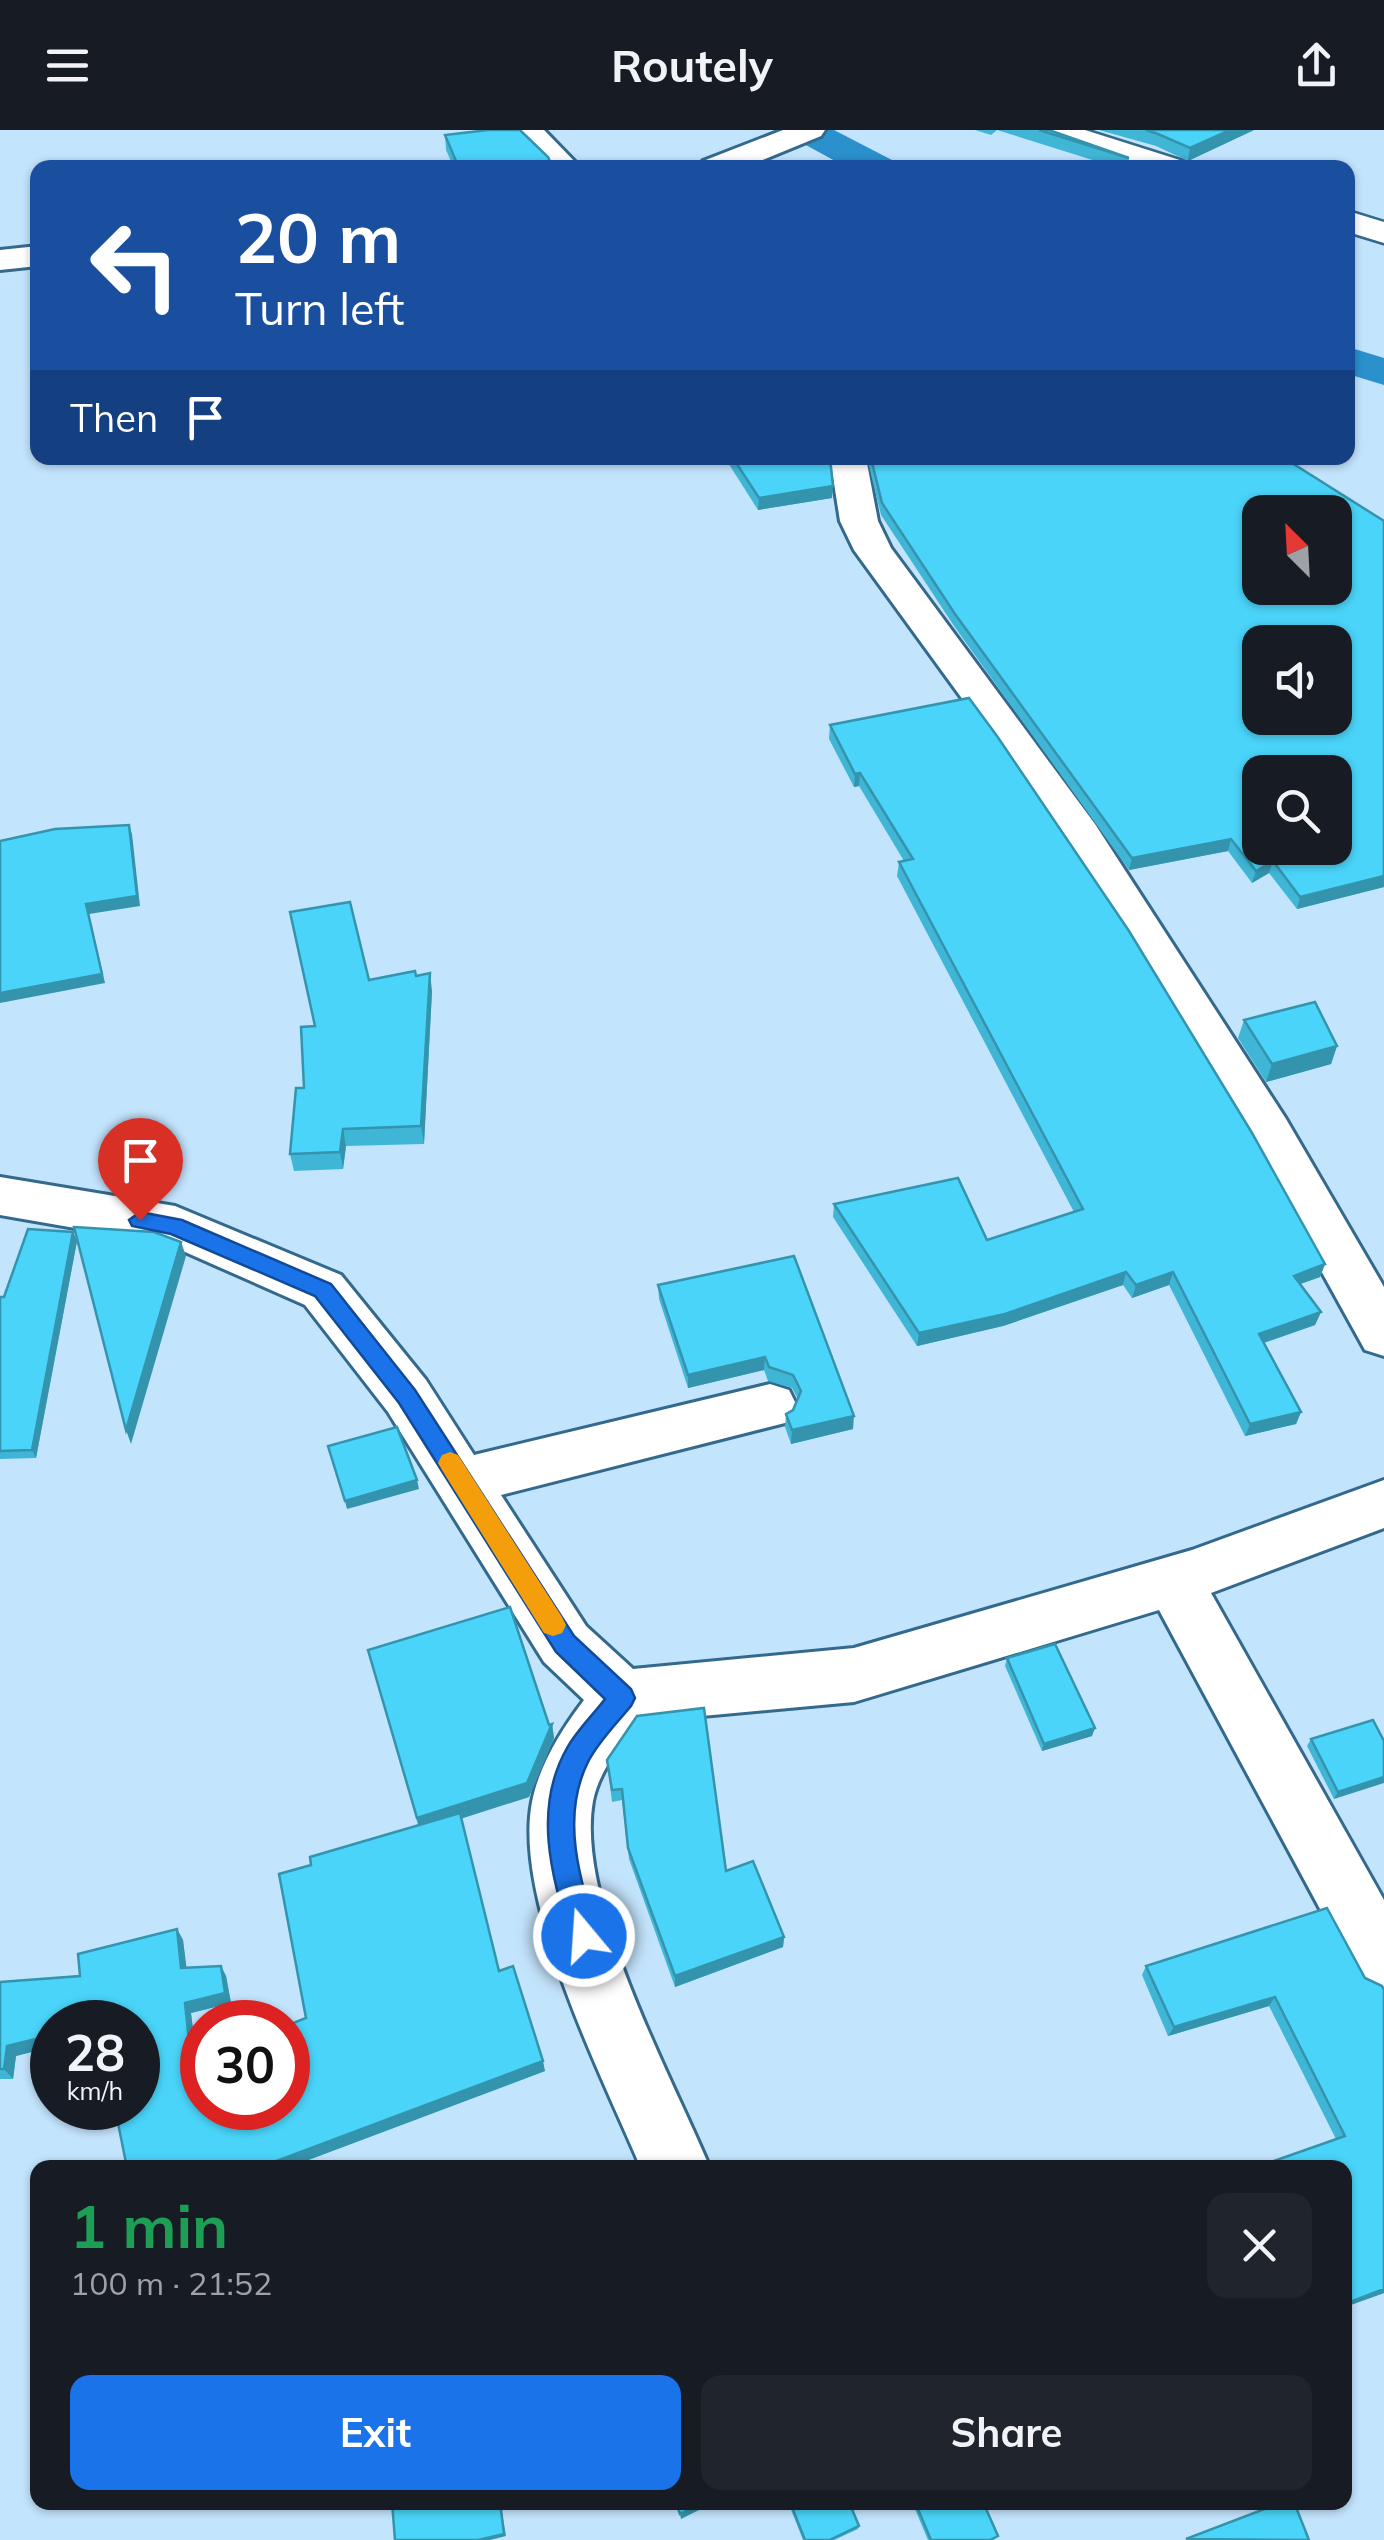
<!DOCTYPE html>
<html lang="en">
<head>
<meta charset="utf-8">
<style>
	:root { --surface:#171b24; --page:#20242c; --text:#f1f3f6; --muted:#9ea1a6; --accent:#1a73e8 }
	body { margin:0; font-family:Mulish,sans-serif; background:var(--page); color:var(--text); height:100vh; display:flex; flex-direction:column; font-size:38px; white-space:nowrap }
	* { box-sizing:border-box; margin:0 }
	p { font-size:32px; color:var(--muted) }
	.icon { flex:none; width:55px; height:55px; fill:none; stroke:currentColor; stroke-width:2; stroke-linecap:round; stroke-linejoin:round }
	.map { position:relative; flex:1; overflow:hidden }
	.side { position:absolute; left:30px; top:2030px; width:1322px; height:350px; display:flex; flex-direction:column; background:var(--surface); border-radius:20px; box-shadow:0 2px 8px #0004 }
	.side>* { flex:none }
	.banner { position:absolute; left:30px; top:30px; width:1325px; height:305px; border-radius:20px; box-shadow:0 2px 8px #0004; background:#1a4fa0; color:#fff; overflow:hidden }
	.needle { width:65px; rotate:336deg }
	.controls { position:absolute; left:1242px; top:365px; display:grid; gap:20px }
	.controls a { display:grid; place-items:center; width:110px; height:110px; border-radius:20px; background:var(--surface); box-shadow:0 2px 8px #0004; font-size:50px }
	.speed { position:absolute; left:30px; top:1870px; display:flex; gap:20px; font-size:50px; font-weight:700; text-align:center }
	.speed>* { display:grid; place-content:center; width:130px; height:130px; border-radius:50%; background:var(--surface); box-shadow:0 2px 8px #0004; line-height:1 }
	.speed small { font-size:25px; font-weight:400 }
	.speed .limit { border:15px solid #d22; background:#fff; color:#111 }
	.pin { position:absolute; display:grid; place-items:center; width:85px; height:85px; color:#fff; margin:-102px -42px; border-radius:50% 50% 50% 0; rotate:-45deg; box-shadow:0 0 10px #0007 }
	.pin .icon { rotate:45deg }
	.me { position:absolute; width:110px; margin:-55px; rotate:342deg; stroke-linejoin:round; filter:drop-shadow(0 0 8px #0008) }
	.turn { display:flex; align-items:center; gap:35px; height:210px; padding:0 40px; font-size:45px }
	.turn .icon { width:130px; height:130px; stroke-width:2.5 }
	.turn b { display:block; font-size:70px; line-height:85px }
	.then { display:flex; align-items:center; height:95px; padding:0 40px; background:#0003; gap:20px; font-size:38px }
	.round { display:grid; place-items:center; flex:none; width:105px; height:105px; border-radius:20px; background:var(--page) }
	.head { display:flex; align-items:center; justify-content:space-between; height:170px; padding:0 40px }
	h1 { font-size:60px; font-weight:700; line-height:75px; color:#1e9e55 }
	.action { display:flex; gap:20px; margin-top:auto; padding:20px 40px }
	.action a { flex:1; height:115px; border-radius:20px; background:var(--accent); color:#fff; font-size:40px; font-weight:700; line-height:115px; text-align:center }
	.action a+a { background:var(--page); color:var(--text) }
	header { display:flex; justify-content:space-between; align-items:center; height:130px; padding:0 40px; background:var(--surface); font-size:45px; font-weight:700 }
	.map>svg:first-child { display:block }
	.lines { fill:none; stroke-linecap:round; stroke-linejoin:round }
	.canal { fill:#2a91cc; fill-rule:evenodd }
	.street-casing { stroke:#33698c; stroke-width:6 }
	.secondary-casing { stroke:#33698c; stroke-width:5 }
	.street { fill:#fff; fill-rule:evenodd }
	.secondary { fill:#fff; fill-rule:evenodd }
	.wall { fill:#40b6d6 }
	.shaded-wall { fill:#3494ae }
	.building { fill:#4ad4f9; stroke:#3494ae; stroke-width:2.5; fill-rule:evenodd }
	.route { fill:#1a73e8; stroke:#114b97; stroke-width:2.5 }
	.slow { fill:#f59e0b }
</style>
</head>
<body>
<header><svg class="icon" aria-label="menu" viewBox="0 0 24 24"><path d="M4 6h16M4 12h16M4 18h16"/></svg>Routely<svg class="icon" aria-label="share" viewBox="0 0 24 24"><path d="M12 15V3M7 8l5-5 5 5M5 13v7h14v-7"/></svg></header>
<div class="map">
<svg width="1384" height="2410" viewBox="0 0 1384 2410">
	<rect width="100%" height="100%" fill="#c3e4fd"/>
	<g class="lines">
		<!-- canal -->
		<g class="canal">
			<polygon points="787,0 834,0 892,30 897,38 848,38 793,8"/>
			<polygon points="1348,217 1384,228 1384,255 1348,244"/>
		</g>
		<defs>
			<g id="street">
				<polygon points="512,0 544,0 581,38 548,38"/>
				<polygon points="783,0 825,0 821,6 743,38 699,38 703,31"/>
				<polygon points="38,116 38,136 0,140 0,120"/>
				<polygon points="830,328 866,328 878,391 891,418 1095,694 1286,989 1384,1157 1384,1226 1365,1220 1251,1014 1129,813 998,618 854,420 840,391"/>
				<path d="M0,1047L175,1076L341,1145L426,1250L474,1325L770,1254L789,1260L797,1276L789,1292L501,1365L586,1496L633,1539L854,1518L1192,1420L1384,1350V1398L1211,1463L1384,1770V1865L1361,1855L1159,1480L854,1572L638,1592C620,1616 599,1641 593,1671C575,1770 671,1945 710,2038H641C602,1946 513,1771 532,1672C539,1635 562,1599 584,1570L544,1532L388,1282L305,1175L167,1114L0,1085Z"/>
			</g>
			<g id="secondary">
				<polygon points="1037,0 1085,0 1183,31 1188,38 1138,38 1042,7"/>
				<polygon points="1348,81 1384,92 1384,113 1348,102"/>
			</g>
		</defs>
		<!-- street casing -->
		<use href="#street" class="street-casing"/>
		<!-- secondary casing -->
		<use href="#secondary" class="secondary-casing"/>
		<!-- street -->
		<use href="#street" class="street"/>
		<!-- secondary -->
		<use href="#secondary" class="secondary"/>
	</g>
	<!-- wall -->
	<g class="wall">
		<polygon points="975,0 1049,0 1129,28 1128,38 1118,38 997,0 991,5"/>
		<polygon points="1099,0 1254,0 1188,31 1156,16"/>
		<polygon points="445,5 553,38 454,38 446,20"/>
		<polygon points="725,328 830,328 832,368 758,380"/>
		<polygon points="867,328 1284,328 1384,757 1297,779 1269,743 1252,753 1228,721 1129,740 954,496 881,385"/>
		<polygon points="830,595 1325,1134 1320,1147 1300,1154 1321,1182 1315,1195 1264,1213 1301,1282 1296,1294 1245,1306 1169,1155 1132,1168 1123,1155 1003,1196 917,1216 833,1087 834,1074 987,1110 1074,1082 897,746 899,732 904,731 859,656 854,657 829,609"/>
		<polygon points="416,846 432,861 424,1014 346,1016 343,1039 294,1041 290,1024 315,896 369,850"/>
		<polygon points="1244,890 1337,916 1331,934 1266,952 1238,908"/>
		<polygon points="73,1102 77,1111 36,1328 0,1329 0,1167 4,1167"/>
		<polygon points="794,1126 853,1299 791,1314 785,1297 786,1284 793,1280 798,1269 792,1258 768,1251 764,1240 688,1258 659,1169 658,1155"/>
		<polygon points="368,1520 549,1595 552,1594 554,1608 529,1667 461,1688 499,1841 545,1941 287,2038 138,1892 16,1926 13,1949 0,1949 0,1852 80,1846 177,1799 183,1810 186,1838 221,1836 226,1846 231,1873 191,1883 196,1928 306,1888 311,1735 418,1695"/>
		<polygon points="1007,1528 1092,1606 1042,1621 1005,1536"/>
		<polygon points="1311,1609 1384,1611 1334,1669 1307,1616"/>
		<polygon points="607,1630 726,1741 784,1807 783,1817 675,1857 629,1729 622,1670 612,1672"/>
		<polygon points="1146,1836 1365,1848 1384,1860 1384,2163 1345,2177 1336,2009 1269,1876 1168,1906 1142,1845"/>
		<polygon points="788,2372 849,2372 859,2396 858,2399 834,2410 803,2410"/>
		<polygon points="912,2372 983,2372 998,2406 992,2410 928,2410"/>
	</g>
	<!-- shaded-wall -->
	<g class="shaded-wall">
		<polygon points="1230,0 1254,0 1188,31 1190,18"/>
		<polygon points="833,356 832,368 758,380 759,368"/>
		<polygon points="860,643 859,656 854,657 855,644"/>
		<polygon points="129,695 132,704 140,776 89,784 105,853 0,873 0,863 86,774"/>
		<polygon points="1231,709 1228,721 1129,740 1132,728"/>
		<polygon points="1273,731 1269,743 1252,753 1256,741"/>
		<polygon points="1384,746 1384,757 1297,779 1300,767"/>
		<polygon points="430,843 432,861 424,1014 421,996"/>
		<polygon points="1337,916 1331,934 1266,952 1272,934"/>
		<polygon points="343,999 346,1016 343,1039 340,1022"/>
		<polygon points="73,1102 77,1111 36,1328 32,1320"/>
		<polygon points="181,1112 186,1126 131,1314 126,1300"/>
		<polygon points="1325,1134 1320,1147 1289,1158 1294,1146"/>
		<polygon points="1126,1142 1123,1155 1003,1196 917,1216 919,1203"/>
		<polygon points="1173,1142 1169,1155 1132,1168 1136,1155"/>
		<polygon points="1321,1182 1315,1195 1254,1216 1259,1204"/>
		<polygon points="765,1227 764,1240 688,1258 688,1245"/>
		<polygon points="1301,1282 1296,1294 1245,1306 1250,1294"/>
		<polygon points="854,1286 853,1299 791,1314 792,1300"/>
		<polygon points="417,1350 419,1359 347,1379 345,1371"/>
		<polygon points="552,1594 554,1608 529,1667 420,1702 417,1688"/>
		<polygon points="1095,1598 1092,1606 1042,1621 1044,1614"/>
		<polygon points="1384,1647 1384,1653 1334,1669 1338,1662"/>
		<polygon points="177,1799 183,1810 188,1849 181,1838"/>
		<polygon points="784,1807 783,1817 675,1857 675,1846"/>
		<polygon points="221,1836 226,1846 231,1873 191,1883 198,1940 191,1930 185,1873"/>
		<polygon points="1275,1867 1269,1876 1168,1906 1174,1897"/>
		<polygon points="52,1905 52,1917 16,1926 13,1949 4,1939 7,1916"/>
		<polygon points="543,1931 545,1941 287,2038 258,2038"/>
		<polygon points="1384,2159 1384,2163 1345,2177 1345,2174"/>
		<polygon points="500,2372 506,2406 490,2410 478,2410"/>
		<polygon points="704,2372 715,2372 681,2389 680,2384"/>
	</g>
	<!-- building -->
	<g class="building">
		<polygon points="488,0 520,0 548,27 553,38 459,38 445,5"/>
		<polygon points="1039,0 1049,0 1129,28"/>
		<polygon points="1146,0 1230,0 1190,18 1158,4"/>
		<polygon points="733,328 830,328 833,356 759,368"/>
		<path d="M871,328H1284L1384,391V746L1300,767L1273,731L1256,741L1231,709L1132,728L955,484L882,373ZM1260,382H1335V458H1260ZM1260,512H1335V588H1260ZM1260,642H1335V718H1260Z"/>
		<polygon points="969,568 997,606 1129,801 1252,1003 1325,1134 1294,1146 1321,1182 1259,1204 1301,1282 1250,1294 1173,1142 1136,1155 1126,1142 1005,1184 919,1203 834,1074 958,1048 987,1110 1083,1079 899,732 913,729 860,643 855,644 830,595"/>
		<polygon points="129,695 137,766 86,774 102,844 0,863 0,711 55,699"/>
		<polygon points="350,772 369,850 415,841 416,846 430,843 421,996 343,999 340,1022 290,1024 296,958 304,958 301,897 315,896 290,782"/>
		<polygon points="1315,872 1337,916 1272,934 1244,890"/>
		<polygon points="74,1097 154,1102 181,1112 126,1300"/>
		<polygon points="28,1099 73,1102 32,1320 0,1321 0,1167 4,1167"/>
		<polygon points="794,1126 854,1286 792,1300 786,1284 793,1280 801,1261 793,1245 769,1237 765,1227 688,1245 658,1155"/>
		<polygon points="397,1297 417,1350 345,1371 328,1316"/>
		<polygon points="510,1477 549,1595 552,1594 527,1653 417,1688 368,1520"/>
		<polygon points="1055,1514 1095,1598 1044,1614 1007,1528"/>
		<polygon points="704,1578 726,1741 753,1731 784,1807 675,1846 628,1718 622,1659 612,1660 607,1630 637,1586"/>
		<polygon points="1373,1590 1384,1611 1384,1647 1338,1662 1311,1609"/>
		<polygon points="460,1683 499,1841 513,1836 543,1931 258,2038 127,2038 115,1978 138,1978 138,1892 52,1892 52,1905 7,1916 4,1939 0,1939 0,1852 80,1846 78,1824 177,1799 181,1838 221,1836 225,1863 185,1873 191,1930 202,1926 202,1978 288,1978 288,1895 306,1888 279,1744 311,1735 310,1727"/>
		<polygon points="1327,1778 1365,1848 1382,1856 1384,1860 1384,2159 1345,2174 1345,2038 1254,2038 1345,2006 1275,1867 1174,1897 1146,1836"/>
		<polygon points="392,2372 500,2372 504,2404 478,2410 395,2410"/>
		<polygon points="676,2372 704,2372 680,2384"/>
		<polygon points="790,2372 849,2372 859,2396 830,2410 805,2410"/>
		<polygon points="915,2372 983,2372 998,2406 990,2410 931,2410"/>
		<polygon points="1283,2372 1294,2372 1309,2410 1186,2409"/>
	</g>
	<!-- route -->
	<path class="route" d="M140,1082L182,1090L331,1154L415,1260L574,1506L631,1559L635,1568L631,1576C617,1593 598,1612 588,1632C560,1688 580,1750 598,1806L593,1815L584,1819L574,1815L570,1806C551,1744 533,1678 567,1618C577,1600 593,1585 605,1569L556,1522L399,1273L315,1166L171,1104L132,1096L129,1090Z"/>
	<!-- slow -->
	<polygon class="slow" points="450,1322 458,1325 562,1487 566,1495 562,1503 553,1506 544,1503 442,1340 438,1333 442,1325"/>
</svg>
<div class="controls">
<a><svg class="needle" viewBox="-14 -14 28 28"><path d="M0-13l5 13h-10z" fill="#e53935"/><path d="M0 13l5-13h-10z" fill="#9ea1a6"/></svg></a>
<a><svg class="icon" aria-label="sound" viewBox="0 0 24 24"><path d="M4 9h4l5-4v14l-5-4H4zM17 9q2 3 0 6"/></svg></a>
<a><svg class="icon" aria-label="search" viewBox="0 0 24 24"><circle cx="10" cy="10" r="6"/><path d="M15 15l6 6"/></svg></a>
</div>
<div class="speed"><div>28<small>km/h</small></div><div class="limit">30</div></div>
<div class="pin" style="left:140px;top:1090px;background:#d93025"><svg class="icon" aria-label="arrive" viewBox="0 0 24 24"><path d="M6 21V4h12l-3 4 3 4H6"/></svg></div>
<svg class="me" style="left:584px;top:1806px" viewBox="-20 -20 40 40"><circle r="17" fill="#1a73e8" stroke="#fff" stroke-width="3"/><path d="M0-11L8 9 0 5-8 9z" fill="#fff"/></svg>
<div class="banner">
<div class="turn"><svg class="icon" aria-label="left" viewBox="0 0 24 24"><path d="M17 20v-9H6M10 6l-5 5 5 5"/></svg><div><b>20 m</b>Turn left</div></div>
<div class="then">Then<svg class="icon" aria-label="arrive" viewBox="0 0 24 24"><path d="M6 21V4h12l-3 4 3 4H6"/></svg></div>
</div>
<section class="side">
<div class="head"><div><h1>1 min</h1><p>100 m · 21:52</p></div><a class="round"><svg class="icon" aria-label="close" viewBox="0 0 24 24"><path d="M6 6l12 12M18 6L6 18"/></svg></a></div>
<div class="action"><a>Exit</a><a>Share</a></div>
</section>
</div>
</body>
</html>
